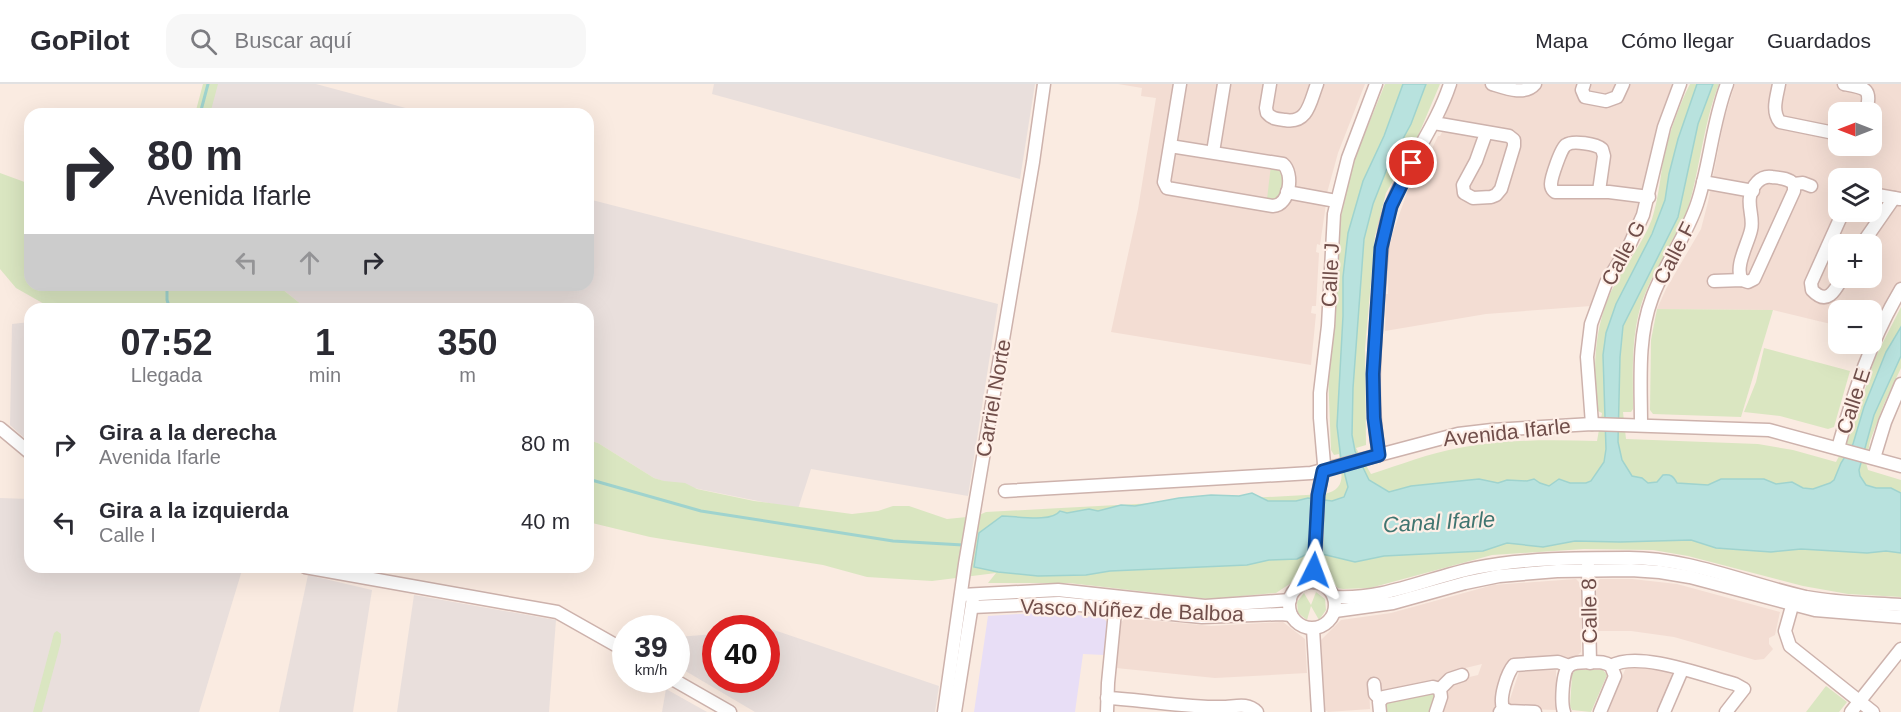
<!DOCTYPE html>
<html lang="es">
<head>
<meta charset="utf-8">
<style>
	:root { --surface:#fff; --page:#f7f7f7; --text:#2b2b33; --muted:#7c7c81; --line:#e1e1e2 }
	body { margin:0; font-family:Arial,sans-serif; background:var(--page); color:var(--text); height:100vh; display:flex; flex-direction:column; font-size:22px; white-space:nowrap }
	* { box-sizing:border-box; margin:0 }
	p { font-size:20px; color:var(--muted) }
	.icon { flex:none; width:33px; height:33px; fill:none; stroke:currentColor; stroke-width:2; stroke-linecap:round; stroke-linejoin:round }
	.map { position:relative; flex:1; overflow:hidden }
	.drawer { position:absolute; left:24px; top:219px; width:570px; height:270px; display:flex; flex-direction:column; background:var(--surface); border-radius:18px; box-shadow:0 6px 24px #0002 }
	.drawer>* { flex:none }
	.banner { position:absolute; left:24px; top:24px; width:570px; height:183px; border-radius:18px; box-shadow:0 6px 24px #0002; background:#fff; color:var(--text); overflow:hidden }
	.needle { width:39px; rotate:270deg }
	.tools { position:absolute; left:1828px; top:18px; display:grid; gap:12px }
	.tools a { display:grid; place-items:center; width:54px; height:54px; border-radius:12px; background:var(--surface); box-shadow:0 6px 24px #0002; font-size:30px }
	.speed { position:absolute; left:612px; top:531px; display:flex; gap:12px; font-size:30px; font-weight:700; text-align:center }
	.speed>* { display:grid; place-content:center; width:78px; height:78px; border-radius:50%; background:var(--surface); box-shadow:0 6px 24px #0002; line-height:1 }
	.speed small { font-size:15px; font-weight:400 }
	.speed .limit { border:9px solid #d22; background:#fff; color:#111 }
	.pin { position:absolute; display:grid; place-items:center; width:51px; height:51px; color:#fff; margin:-26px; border:3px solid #fff; border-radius:50%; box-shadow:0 2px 6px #0007 }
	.me { position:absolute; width:66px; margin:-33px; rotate:3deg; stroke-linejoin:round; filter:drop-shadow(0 0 4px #0008) }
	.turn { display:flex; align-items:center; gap:21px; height:126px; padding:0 24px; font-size:27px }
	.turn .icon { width:78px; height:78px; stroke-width:2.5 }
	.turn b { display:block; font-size:42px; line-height:51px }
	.lanes { display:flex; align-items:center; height:57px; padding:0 24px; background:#0003; justify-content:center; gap:30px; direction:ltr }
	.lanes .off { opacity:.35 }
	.eta { display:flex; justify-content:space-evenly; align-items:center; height:102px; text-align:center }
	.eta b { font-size:36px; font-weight:700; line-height:42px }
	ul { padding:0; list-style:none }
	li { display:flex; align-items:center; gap:18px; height:78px; padding:0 24px }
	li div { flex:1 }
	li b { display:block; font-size:22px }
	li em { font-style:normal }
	header { display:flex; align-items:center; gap:36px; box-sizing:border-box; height:84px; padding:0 30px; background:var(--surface); border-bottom:2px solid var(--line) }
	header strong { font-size:28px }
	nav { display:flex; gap:33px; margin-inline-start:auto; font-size:21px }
	.search { width:420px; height:54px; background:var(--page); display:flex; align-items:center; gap:15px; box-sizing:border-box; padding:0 21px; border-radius:18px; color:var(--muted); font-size:22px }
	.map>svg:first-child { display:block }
	.residential { fill:#f3ddd3; fill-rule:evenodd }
	.industrial { fill:#e9dfdc }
	.education { fill:#e8def6 }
	.green { fill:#dae6c1 }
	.water { fill:#b8e2de; stroke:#9fd3ce; stroke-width:1.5 }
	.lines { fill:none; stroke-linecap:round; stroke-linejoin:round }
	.stream { stroke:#9fd3ce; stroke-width:3 }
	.minor-casing { stroke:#cdb2ac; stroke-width:15 }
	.minor { stroke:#fff; stroke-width:12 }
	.route-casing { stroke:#114b97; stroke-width:15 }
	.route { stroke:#1a73e8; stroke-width:10 }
	.labels { text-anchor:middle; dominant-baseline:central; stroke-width:4.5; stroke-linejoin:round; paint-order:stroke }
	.street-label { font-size:21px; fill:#704e4a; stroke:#feefe7 }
	.water-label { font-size:22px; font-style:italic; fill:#407570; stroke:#feefe7 }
</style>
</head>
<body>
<header>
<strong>GoPilot</strong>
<div class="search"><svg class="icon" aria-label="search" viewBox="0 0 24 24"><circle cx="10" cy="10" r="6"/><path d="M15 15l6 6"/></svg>Buscar aquí</div>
<nav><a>Mapa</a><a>Cómo llegar</a><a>Guardados</a></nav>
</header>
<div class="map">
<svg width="1901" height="628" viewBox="0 0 1901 628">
	<rect width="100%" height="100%" fill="#faebe1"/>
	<!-- residential -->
	<g class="residential">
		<polygon points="1118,0 1365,0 1338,69 1327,109 1320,108 1326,120 1320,161 1317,160 1316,168 1319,169 1316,222 1312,222 1311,229 1316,230 1311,281 1111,248 1138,125 1156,14 1141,12 1142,4"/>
		<polygon points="1458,0 1672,0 1656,47 1645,102 1641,106 1635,105 1633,115 1641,117 1637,131 1624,159 1599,196 1591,222 1486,230 1385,247 1386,210 1388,210 1388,174 1392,151 1408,106 1427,75 1438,52 1440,52 1442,48 1450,49 1451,39 1444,35"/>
		<path d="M1735,0H1901V197L1872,247V226H1839V242L1773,226L1657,225L1666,205L1701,145L1708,118L1724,36ZM1839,28H1872V62H1839ZM1839,94H1872V128H1839ZM1839,160H1872V194H1839Z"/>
		<polygon points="1576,495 1581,500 1581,568 1576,573 1507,579 1493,628 1441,628 1452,597 1478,591 1482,580 1449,588 1443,596 1382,610 1369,598 1370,625 1328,628 1325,626 1321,556 1341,536 1391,529 1493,501"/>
		<polygon points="1600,495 1632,495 1677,500 1780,528 1775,551 1769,554 1769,560 1773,565 1764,575 1755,576 1674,553 1631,547 1598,547 1596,500"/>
		<polygon points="1126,534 1211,542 1283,538 1305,555 1307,589 1215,594 1116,584 1121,538"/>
		<polygon points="1627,581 1671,586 1674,591 1659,628 1608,628"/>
		<polygon points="1556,586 1556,626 1507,624 1519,588"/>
	</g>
	<!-- industrial -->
	<g class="industrial">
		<polygon points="216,0 316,0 428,30 208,30"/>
		<polygon points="714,0 1035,0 1020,95 712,10"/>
		<polygon points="588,115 998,220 968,412 811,385 798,425 669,399 654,394 598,359 588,356 588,225 307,225 277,201 588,201"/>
		<polygon points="30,238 30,359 10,341 12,240"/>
		<polygon points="0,414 30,415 30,483 243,483 199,628 0,628"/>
		<polygon points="308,491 372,506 353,628 279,628"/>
		<polygon points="414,511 556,536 549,628 397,628"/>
		<polygon points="771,545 939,602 935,628 755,628 677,582 677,553 715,550 716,596 766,596 767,546"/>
		<polygon points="666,605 707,628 662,628"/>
	</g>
	<!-- education -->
	<polygon class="education" points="1050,528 1103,534 1107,538 1104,571 1083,570 1075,628 974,628 988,532"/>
	<!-- green -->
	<g class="green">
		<polygon points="203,0 218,0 210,30 195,30"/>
		<path d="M1385,0H1440L1415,59L1386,109L1375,152L1365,265L1366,361L1356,364L1371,390C1400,381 1429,369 1459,364C1504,355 1551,356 1597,357L1602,329L1598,327C1592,284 1594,237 1616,198C1628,177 1643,159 1652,135C1658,116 1660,97 1663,77C1668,53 1676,30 1686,8L1690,0H1719C1702,43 1700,90 1685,134C1676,159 1658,179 1648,203C1630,241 1633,284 1633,325L1631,328H1623L1626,355L1758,360L1793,366L1836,378L1851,349L1875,274L1901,223V284L1884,320L1870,357L1866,379L1868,386L1901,396V513L1848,510L1803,502L1688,472L1653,466L1584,465L1492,471L1370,504L1343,505L1338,504L1327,493L1320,491L1297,495L1276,509L1209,515L1069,499H988L996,489L932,497L867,493L823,481L650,453L588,438V356L598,359L654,394L664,397L685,399L697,405L754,417L852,430L878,427L893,422H909L947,435L977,432L986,428L1324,410C1348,405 1341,389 1339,370L1334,371L1331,366L1328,288L1339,141L1354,76Z"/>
		<polygon points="1271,81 1280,84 1284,90 1282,111 1277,117 1267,115"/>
		<polygon points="0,89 30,100 30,201 277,201 307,225 53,225 16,204 0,185"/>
		<polygon points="1657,225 1773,226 1741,333 1653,330 1650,326 1651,256"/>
		<polygon points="1764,264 1850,287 1834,343 1828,345 1780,332 1744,328 1756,298"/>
		<polygon points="1316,508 1325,515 1326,526 1319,536 1311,522 1307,536 1298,529 1297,518 1304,509 1311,521"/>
		<polygon points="57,547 61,550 61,558 42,628 33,628 54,549"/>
		<polygon points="1575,586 1603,586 1607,591 1591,628 1572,626 1570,622 1572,591"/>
		<polygon points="1826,602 1847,618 1839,628 1806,628"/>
		<polygon points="1434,606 1438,609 1432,628 1387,628 1386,619"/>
	</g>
	<!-- water -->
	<path class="water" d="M1403,0H1426L1411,40L1388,82L1373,120L1364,155L1353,304L1352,351L1355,367L1369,396L1389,408L1411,402L1479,395L1498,399L1507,396L1527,397L1534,395L1540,399L1549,402L1559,395L1570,399H1586L1591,397L1604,378L1606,365L1603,271L1606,249L1616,220L1652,150L1665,116L1669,90L1678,55L1697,0H1713L1698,40L1678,133L1623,242L1620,273L1618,358L1622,376L1632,392L1642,394L1648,399L1657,398L1663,391C1671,390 1673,392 1677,399L1708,401L1721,395H1764L1776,400L1792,398L1803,404L1813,405L1830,399L1834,396L1841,379L1853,360L1864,323L1886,268L1901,243V272L1874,331L1859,386L1860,392L1866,401L1876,404H1891L1901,409V469L1886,467L1867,469L1801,465L1771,468L1716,464L1691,456L1620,458L1575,457L1543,463L1507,459L1483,467L1384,472L1355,478L1322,470H1307L1297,475L1269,476L1247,481L1110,487L1086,491L1038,492L998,488L974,483L979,449L1002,432C1017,432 1051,439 1060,427L1067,429L1089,425L1098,427L1121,421L1135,422L1179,414L1211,411L1239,412L1252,409L1268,417H1296L1308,414L1332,417L1344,413L1348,403L1341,375L1337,342L1343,232V193L1348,149L1363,97L1384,52Z"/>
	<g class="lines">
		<!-- stream -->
		<g class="stream">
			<polyline points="200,30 208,0"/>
			<polyline points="167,201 167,216 170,225"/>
			<polyline points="588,395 701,427 893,457 963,461"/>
		</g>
		<defs>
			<g id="minor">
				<path d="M1270,0L1266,24L1267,29C1272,35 1277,35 1285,36C1308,40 1310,18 1317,0"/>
				<path d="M1492,0C1505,4 1525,12 1535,0"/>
				<polyline points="1584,0 1582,6 1585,13 1606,17 1617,13 1623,0"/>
				<path d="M1779,0C1777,12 1771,27 1780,38L1839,50"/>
				<path d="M1844,0C1866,4 1872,4 1866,28"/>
				<polyline points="1434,39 1509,52 1514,56 1514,62 1501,105 1496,111 1491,113 1473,114 1464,109 1463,101 1476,77 1486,49"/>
				<path d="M1170,62L1283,80C1294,89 1290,121 1273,122L1167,104L1164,98L1180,0"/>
				<polyline points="1213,68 1224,0"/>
				<polyline points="1703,98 1753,107"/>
				<path d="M1599,107L1604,72L1602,65C1596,60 1573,56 1566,61C1561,64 1551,94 1551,100C1551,105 1552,105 1555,108H1609L1649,113"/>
				<polyline points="1287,108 1336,117"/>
				<polyline points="1872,110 1900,115"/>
				<polyline points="1862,160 1894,114"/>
				<path d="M1842,194C1835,207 1827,222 1812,206L1811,199L1843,128"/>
				<path d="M1742,196C1734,183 1748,160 1751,146C1754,135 1748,124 1750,113C1752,102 1760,91 1772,93C1780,94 1788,94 1794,100L1803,99L1811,102"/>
				<polyline points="1714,197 1742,196 1748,198 1754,195 1794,107 1794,100"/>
				<polyline points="1592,340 1587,273 1591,240 1606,199 1629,162 1643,131 1664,43 1680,0"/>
				<path d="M1641,341C1641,299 1637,254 1652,214C1664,181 1686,153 1697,120C1710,81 1712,39 1727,0"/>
				<polyline points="0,344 30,369"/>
				<path d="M1838,364C1854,308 1871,255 1901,205"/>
				<path d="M1379,371C1370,319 1374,268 1378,215C1381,183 1380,151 1392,120C1407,78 1436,43 1450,0"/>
				<polyline points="1874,374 1885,338 1901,300"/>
				<polyline points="1005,407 1311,389 1458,350 1492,346 1592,340 1769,346 1901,382"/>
				<polyline points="1588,481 1590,579"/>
				<polyline points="305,483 557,528 626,567"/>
				<circle cx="1312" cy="521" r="23"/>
				<polyline points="1314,498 1318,411 1324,380 1320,334 1320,309 1328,242 1334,130 1348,74 1376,0"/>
				<polyline points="961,511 1058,506 1205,522 1290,516"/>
				<path d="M1334,513C1384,516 1427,494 1475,484C1525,474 1579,474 1629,474C1690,474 1747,500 1806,513C1837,519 1869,519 1901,521"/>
				<polyline points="1794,515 1785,547 1790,562 1873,628"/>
				<polyline points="972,523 1059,519 1202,533 1281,530 1291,531"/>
				<polyline points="1335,527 1393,519 1465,499 1499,492 1557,487 1631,486 1660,488 1690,493 1815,526 1901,533"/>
				<polyline points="1313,545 1318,628"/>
				<path d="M1611,582C1638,566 1705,592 1735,600L1744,605L1726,628"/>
				<polyline points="674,596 730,628"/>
				<polyline points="1374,600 1375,610 1381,616"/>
				<path d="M1107,614C1147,616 1186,624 1226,623C1238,622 1248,619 1257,628"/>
				<polyline points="1503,624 1509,627 1535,628"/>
				<polyline points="944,628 965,480 1033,78 1044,0"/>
				<polyline points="955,628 973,514"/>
				<polyline points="1107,628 1108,599 1116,517"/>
				<polyline points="1380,628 1379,618 1384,613 1433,603 1440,605"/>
				<polyline points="1436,628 1441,613 1440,605 1450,595 1462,591"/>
				<path d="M1500,628L1503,624C1499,614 1507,589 1514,581L1558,578L1569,582"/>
				<path d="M1564,628C1561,620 1562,588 1569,582C1575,577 1586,579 1593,578C1600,578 1605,578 1611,582L1615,592L1600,628"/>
				<polyline points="1664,628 1682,586"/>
				<polyline points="1851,628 1901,565"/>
			</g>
		</defs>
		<!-- minor casing -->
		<use href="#minor" class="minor-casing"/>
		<!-- minor -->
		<use href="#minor" class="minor"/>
	</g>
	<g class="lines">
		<defs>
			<polyline id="route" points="1314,486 1318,411 1323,387 1379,371 1374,334 1373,290 1381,164 1391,122 1412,79"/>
		</defs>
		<!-- route casing -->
		<use href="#route" class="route-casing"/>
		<!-- route -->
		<use href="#route" class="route"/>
	</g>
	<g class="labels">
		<!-- street labels -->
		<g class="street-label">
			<text transform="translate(1623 169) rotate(-62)">Calle G</text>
			<text transform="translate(1674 169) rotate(-63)">Calle F</text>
			<text transform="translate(1330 191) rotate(-87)">Calle J</text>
			<text transform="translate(993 314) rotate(-80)">Carriel Norte</text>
			<text transform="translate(1853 317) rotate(-72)">Calle E</text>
			<text transform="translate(1507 348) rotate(-6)">Avenida Ifarle</text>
			<text transform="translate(1132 526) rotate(2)">Vasco Núñez de Balboa</text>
			<text transform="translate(1589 527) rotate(-91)">Calle 8</text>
		</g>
		<!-- water labels -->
		<g class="water-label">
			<text transform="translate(1439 438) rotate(-3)">Canal Ifarle</text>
		</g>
	</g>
</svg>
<div class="tools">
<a><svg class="needle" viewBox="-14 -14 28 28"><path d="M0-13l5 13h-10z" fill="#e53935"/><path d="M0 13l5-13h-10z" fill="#7c7c81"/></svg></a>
<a><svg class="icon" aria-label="layers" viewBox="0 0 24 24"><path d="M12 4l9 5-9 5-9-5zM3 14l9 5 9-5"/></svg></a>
<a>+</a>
<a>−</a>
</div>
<div class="speed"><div>39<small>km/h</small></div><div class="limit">40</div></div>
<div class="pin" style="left:1412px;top:79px;background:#d93025"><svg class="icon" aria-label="arrive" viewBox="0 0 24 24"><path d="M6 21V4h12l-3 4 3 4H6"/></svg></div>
<svg class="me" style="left:1314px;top:486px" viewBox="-20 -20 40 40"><path d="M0-17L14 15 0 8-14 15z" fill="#1a73e8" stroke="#fff" stroke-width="4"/></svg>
<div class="banner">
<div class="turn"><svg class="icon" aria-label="right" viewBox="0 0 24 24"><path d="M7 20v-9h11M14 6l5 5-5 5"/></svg><div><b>80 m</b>Avenida Ifarle</div></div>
<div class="lanes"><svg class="icon off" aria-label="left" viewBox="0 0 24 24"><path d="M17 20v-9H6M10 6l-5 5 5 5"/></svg><svg class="icon off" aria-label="ahead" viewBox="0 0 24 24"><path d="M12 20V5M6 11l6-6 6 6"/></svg><svg class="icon" aria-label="right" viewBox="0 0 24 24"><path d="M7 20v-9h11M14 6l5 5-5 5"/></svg></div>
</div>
<section class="drawer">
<div class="eta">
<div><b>07:52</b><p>Llegada</p></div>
<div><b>1</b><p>min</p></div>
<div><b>350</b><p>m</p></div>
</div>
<ul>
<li><svg class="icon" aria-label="right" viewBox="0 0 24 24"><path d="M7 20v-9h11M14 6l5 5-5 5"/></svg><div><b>Gira a la derecha</b><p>Avenida Ifarle</p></div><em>80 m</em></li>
<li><svg class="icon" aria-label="left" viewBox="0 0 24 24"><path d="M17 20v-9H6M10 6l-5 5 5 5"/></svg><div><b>Gira a la izquierda</b><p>Calle I</p></div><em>40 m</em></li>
</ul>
</section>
</div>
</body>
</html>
